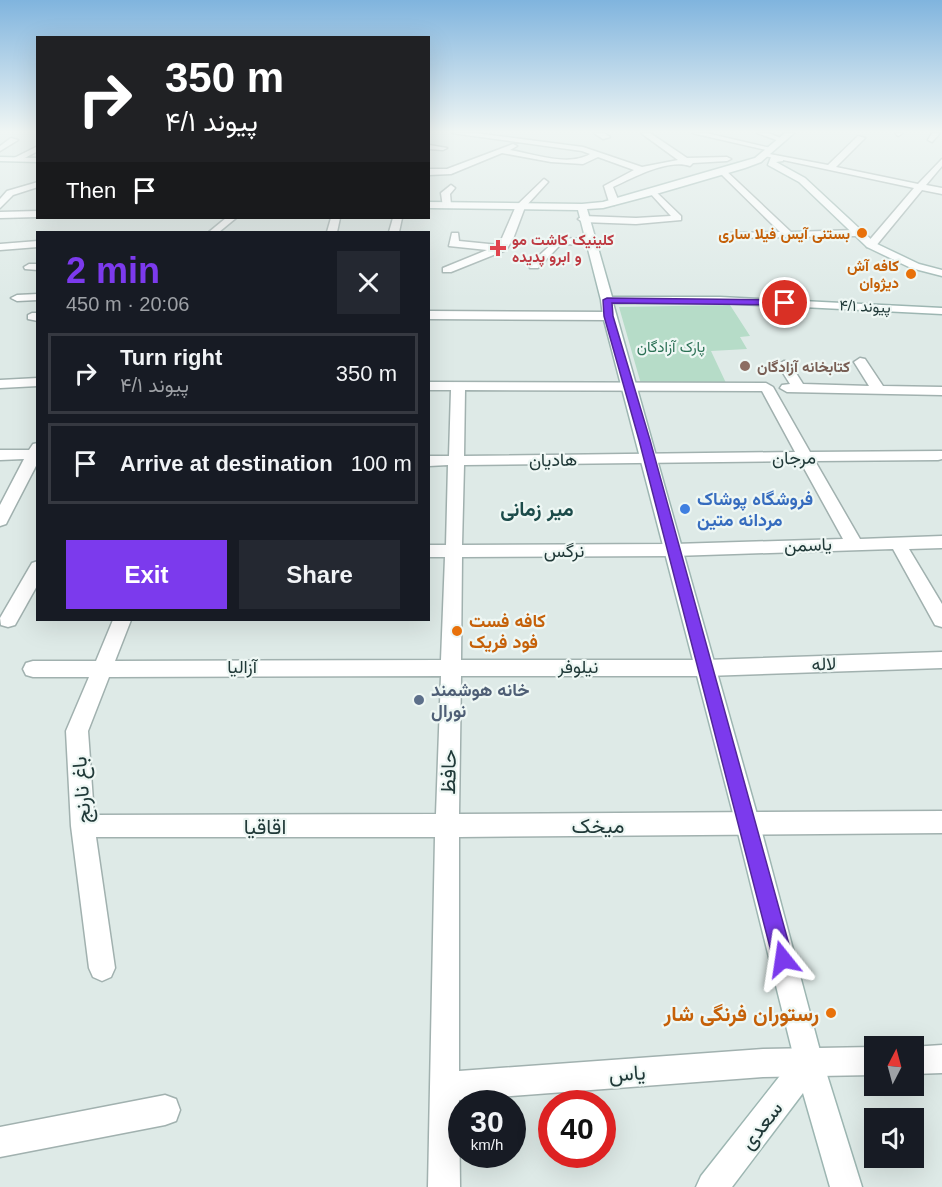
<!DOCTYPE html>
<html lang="en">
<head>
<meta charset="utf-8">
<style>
	:root { --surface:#171b24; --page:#242831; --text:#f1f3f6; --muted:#9ea1a6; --line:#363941; --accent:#7c3aed }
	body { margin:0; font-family:Arial,Vazirmatn,sans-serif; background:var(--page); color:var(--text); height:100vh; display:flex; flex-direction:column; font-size:22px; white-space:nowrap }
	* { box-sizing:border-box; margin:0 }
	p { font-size:20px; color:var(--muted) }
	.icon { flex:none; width:33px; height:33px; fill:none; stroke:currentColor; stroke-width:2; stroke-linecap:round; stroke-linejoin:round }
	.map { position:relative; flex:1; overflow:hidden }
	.panel { position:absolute; left:36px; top:231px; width:394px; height:390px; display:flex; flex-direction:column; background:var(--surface); border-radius:0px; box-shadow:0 6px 24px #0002 }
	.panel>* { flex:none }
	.banner { position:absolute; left:36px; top:36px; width:394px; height:183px; border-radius:0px; box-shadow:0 6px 24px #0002; background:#202124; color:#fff; overflow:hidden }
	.needle { width:39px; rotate:6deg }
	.controls { position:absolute; left:864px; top:1036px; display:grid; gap:12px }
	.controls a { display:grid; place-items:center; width:60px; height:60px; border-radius:0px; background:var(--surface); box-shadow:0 6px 24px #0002; font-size:30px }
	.speed { position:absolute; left:448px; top:1090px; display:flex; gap:12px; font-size:30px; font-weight:700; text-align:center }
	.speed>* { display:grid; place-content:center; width:78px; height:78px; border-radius:50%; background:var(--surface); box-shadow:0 6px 24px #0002; line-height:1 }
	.speed small { font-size:15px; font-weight:400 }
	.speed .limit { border:9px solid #d22; background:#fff; color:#111 }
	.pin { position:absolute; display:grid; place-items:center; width:51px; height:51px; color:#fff; margin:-26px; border:3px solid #fff; border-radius:50%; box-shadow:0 2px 6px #0007 }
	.me { position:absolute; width:66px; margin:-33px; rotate:345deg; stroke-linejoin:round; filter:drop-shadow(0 0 4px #0008) }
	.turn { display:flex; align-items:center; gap:21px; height:126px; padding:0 30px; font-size:27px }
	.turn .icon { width:78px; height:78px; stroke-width:2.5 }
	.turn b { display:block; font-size:42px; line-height:51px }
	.then { display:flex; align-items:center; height:57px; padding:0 30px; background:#0003; gap:12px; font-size:22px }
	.round { display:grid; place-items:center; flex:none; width:63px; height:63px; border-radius:0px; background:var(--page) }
	.head { display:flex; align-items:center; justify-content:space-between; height:102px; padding:0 30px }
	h1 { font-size:36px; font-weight:700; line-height:45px; color:var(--accent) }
	.button { display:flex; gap:12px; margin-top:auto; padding:12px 30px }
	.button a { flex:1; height:69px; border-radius:0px; background:var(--accent); color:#fff; font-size:24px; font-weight:700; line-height:69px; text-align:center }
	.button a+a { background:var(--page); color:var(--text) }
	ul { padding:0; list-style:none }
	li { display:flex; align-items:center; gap:18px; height:81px; margin:0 12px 9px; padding:0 18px; border:3px solid var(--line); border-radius:0px }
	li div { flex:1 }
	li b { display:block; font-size:22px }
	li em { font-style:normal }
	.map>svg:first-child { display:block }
	.green { fill:#b6dcc8 }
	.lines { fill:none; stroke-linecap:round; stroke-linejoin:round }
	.street-casing { stroke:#a1b1af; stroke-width:3 }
	.secondary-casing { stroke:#9db6b2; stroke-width:3 }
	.street { fill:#fff; fill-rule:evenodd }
	.secondary { fill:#fff; fill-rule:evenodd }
	.route { fill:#7c3aed; stroke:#51269a; stroke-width:1.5 }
	.food-dot { fill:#e8710a; stroke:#eef7f4; stroke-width:2 }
	.health-dot { fill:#e0444e; stroke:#eef7f4; stroke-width:2 }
	.education-dot { fill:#8d6e63; stroke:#eef7f4; stroke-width:2 }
	.shop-dot { fill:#3f7fe0; stroke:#eef7f4; stroke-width:2 }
	.service-dot { fill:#5c6f8a; stroke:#eef7f4; stroke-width:2 }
	.labels { text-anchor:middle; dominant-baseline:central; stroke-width:4.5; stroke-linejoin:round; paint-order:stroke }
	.far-food-label { font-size:15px; font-weight:bold; fill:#c56008; stroke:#eef7f4; text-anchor:end }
	.far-health-label { font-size:15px; font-weight:bold; fill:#be3a42; stroke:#eef7f4; text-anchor:start }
	.far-street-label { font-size:15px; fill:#203938; stroke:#eef7f4 }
	.far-park-label { font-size:15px; fill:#2a7054; stroke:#eef7f4 }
	.far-education-label { font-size:15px; font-weight:bold; fill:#785e54; stroke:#eef7f4; text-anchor:start }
	.street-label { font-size:18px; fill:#203938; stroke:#eef7f4 }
	.shop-label { font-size:18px; font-weight:bold; fill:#366cbe; stroke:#eef7f4; text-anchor:start }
	.food-label { font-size:18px; font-weight:bold; fill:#c56008; stroke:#eef7f4; text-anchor:start }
	.service-label { font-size:18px; font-weight:bold; fill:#4e5e75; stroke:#eef7f4; text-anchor:start }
	.neighbourhood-label { font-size:20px; font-weight:bold; fill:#1c4b4a; stroke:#eef7f4 }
	.near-street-label { font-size:21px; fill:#203938; stroke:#eef7f4 }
	.near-food-label { font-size:21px; font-weight:bold; fill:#c56008; stroke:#eef7f4; text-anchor:end }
</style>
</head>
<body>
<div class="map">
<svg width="942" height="1187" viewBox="0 0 942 1187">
	<rect width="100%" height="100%" fill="#deeae7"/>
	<!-- green -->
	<polygon class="green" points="730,305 750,336 740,337 747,349 711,351 726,383 641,384 619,307"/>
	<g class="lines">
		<defs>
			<g id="street">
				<path d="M452,133H474L583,147L642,167L678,160L641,133H650L687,158L727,157L731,159L727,161L693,163L690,166C669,158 632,178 613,187L619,202L614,205L609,202L604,186L634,170L598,157L583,164L551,162L502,153L451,174L429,175V169H447L513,144L517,146L510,150C534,154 569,167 590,154L582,151Z"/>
				<polygon points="594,133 604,133 610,137 603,139"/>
				<polygon points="692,133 706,133 775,149 771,151"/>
				<polygon points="757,133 768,133 786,140 782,142"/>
				<polygon points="895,133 903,133 898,136"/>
				<polygon points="932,133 940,133 932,142 928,140"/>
				<polygon points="858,136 865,138 836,167 918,184 942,159 942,166 926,185 942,188 942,194 922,190 875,247 867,247 867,243 914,188 760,155 764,153 828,165"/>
				<polygon points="11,138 18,140 0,151 0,146"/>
				<polygon points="429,145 447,148 443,150 429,149"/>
				<polygon points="38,146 38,151 19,161 12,159"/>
				<polygon points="723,168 791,232 856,230 861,233 856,236 726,238 726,234 729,233 780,232 720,173 719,171"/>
				<polygon points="544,179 548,182 525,207 513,239 506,250 451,272 443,272 443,268 487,250 449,246 452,233 458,233 459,241 499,245 516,206"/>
				<polygon points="38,182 38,187 13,195 0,208 0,199 7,191"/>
				<polygon points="451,185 455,188 450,194 451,205 443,207 441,193"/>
				<polygon points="653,189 681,216 681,220 636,224 583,222 578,219 583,216 636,218 671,216 649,192"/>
				<polygon points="38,211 38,217 0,218 0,212"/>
				<polygon points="226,218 236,218 219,232 209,232"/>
				<polygon points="331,218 340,218 337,232 327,232"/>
				<polygon points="393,218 402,218 399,232 389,232"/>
				<polygon points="558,238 591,239 596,242 591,245 561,244 538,268 530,268 530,264"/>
				<polygon points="38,241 38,247 0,250 0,244"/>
				<polygon points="29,264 38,264 38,270 25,269 24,267"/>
				<polygon points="38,294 38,300 17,301 11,298 17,295"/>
				<polygon points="429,311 609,312 615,316 609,320 429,319"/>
				<polygon points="32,313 38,313 38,321 28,319 28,315"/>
				<polygon points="860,358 865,359 883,386 942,387 942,395 787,392 780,388 782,385 790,384 778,365 784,361 789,362 803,384 869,386 854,362"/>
				<polygon points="38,378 38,386 0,388 0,380"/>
				<path d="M429,382L766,383L773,387L810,452L942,451V459L938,460L815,461L860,539L942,536V548L909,549L942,604V627L935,625L893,549L674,556L462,557L461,660H706L942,652V668L706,676H461L459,814L942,811V833L459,837V1071L763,1049L874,1047V1075L763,1077L459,1100L460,1187H428L435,837H96L115,968L111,977L102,981L93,977L89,968L71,826L66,731L89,677H33L26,675L23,669L26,663L33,661H96L113,620H131L115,661L441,660L445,557H429V545H446L448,465L429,466V456H449L451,390H429ZM465,390L762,391L795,452L464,456ZM800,461L843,539L674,544L462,545L464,465ZM441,676L436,814L94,815L88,731L109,677Z"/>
				<polygon points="38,443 38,462 8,520 6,524 0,526 0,505 24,459 0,460 0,450 29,450 33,444"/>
				<polygon points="38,561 38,584 15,625 8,627 1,625 0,618 32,563"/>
				<polygon points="942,1045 942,1073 914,1074 914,1047 911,1047"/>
				<polygon points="165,1095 176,1099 180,1110 176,1121 165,1125 0,1157 0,1127"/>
			</g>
			<g id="secondary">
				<polygon points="785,133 794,133 761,162 745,168 656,194 603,208 587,209 612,297 720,297 942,308 942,314 720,303 613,303 760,825 823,1062 862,1187 830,1187 803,1093 732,1187 696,1187 701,1176 794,1058 736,825 603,316 601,300 578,210 429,208 429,202 582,204 603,202 755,158"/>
				<polygon points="0,157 38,158 38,162 0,161"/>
				<polygon points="771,157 783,157 783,161 776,162 805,178 875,243 919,264 942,270 942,276 911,268 867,247 799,182 768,165"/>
			</g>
		</defs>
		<!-- street casing -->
		<use href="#street" class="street-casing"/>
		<!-- secondary casing -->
		<use href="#secondary" class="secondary-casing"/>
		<!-- street -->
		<use href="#street" class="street"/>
		<!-- secondary -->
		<use href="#secondary" class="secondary"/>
	</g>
	<!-- sky -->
	<linearGradient id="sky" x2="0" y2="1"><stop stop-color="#80b4de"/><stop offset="0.44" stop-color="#f0f6f4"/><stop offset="1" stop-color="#f0f6f4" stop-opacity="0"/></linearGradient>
	<rect width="942" height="299" fill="url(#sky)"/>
	<!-- route -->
	<polygon class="route" points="607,298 785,300 789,303 785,305 612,303 613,316 650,440 793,959 790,966 783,969 776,966 773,959 639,440 604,316 603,300"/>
	<!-- markers -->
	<g class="food-dot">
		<circle cx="862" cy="233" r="6"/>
		<circle cx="911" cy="274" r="6"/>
		<circle cx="457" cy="631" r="6"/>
		<circle cx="831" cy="1013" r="6"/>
	</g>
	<path class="health-dot" d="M495 239h6v6h6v6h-6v6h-6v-6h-6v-6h6z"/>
	<circle class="education-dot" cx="745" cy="366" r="6"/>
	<circle class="shop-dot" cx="685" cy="509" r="6"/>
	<circle class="service-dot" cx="419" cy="700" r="6"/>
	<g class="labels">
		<!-- far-food labels -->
		<g class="far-food-label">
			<text x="850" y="233">بستنی آیس فیلا ساری</text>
			<text x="899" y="265">کافه آش<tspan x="899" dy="17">دیژوان</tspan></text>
		</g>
		<!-- far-health labels -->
		<g class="far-health-label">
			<text x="512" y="239">کلینیک کاشت مو<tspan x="512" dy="17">و ابرو پدیده</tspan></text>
		</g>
		<!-- far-street labels -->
		<g class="far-street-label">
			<text transform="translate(865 306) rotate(3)">پیوند ۴/۱</text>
		</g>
		<!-- far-park labels -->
		<g class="far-park-label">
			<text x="671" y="346">پارک آزادگان</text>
		</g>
		<!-- far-education labels -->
		<g class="far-education-label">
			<text x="757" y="366">کتابخانه آزادگان</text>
		</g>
		<!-- street labels -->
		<g class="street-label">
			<text transform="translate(794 458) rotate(-1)">مرجان</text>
			<text transform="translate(553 460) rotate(-1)">هادیان</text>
			<text transform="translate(808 545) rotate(-2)">یاسمن</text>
			<text x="564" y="551">نرگس</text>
			<text transform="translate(824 664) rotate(-2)">لاله</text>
			<text x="242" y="667">آزالیا</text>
			<text x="578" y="667">نیلوفر</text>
		</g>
		<!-- shop labels -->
		<g class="shop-label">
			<text x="697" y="499">فروشگاه پوشاک<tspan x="697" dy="21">مردانه متین</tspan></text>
		</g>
		<!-- food labels -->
		<g class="food-label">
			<text x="469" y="621">کافه فست<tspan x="469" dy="21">فود فریک</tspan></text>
		</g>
		<!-- service labels -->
		<g class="service-label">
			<text x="431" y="690">خانه هوشمند<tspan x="431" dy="21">نورال</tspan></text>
		</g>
		<!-- neighbourhood labels -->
		<g class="neighbourhood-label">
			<text x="537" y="509">میر زمانی</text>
		</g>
		<!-- near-street labels -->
		<g class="near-street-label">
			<text transform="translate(448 772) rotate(-89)">حافظ</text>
			<text transform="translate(81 790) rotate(-94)">باغ نارنج</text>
			<text x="598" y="825">میخک</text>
			<text x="265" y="826">اقاقیا</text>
			<text transform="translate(627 1073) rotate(-4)">یاس</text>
			<text transform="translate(761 1125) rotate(-52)">سعدی</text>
		</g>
		<!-- near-food labels -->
		<g class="near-food-label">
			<text x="819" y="1013">رستوران فرنگی شار</text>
		</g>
	</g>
</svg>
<div class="controls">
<a><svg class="needle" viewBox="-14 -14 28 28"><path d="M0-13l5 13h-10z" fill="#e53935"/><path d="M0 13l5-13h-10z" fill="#9ea1a6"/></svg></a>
<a><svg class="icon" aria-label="sound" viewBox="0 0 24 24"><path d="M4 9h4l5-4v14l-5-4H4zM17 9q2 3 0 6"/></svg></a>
</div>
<div class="speed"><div>30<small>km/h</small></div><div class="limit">40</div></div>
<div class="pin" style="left:785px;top:303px;background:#d93025"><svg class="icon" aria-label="arrive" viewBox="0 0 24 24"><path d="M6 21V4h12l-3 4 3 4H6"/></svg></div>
<svg class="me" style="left:783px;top:959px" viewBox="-20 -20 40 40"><path d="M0-17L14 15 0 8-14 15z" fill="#7c3aed" stroke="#fff" stroke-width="4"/></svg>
<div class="banner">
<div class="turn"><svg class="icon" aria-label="right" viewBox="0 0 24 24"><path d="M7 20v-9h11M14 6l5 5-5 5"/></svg><div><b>350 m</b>پیوند ۴/۱</div></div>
<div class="then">Then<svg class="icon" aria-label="arrive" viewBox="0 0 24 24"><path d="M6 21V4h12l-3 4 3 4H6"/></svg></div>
</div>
<section class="panel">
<div class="head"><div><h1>2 min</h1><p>450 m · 20:06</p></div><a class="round"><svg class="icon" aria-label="close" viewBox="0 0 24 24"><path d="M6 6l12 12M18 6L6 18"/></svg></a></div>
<ul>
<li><svg class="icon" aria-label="right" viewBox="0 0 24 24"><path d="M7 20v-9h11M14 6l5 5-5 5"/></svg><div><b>Turn right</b><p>پیوند ۴/۱</p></div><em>350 m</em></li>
<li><svg class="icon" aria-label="arrive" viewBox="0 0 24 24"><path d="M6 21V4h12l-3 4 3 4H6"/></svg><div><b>Arrive at destination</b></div><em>100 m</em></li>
</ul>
<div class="button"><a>Exit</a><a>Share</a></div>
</section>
</div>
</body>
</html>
